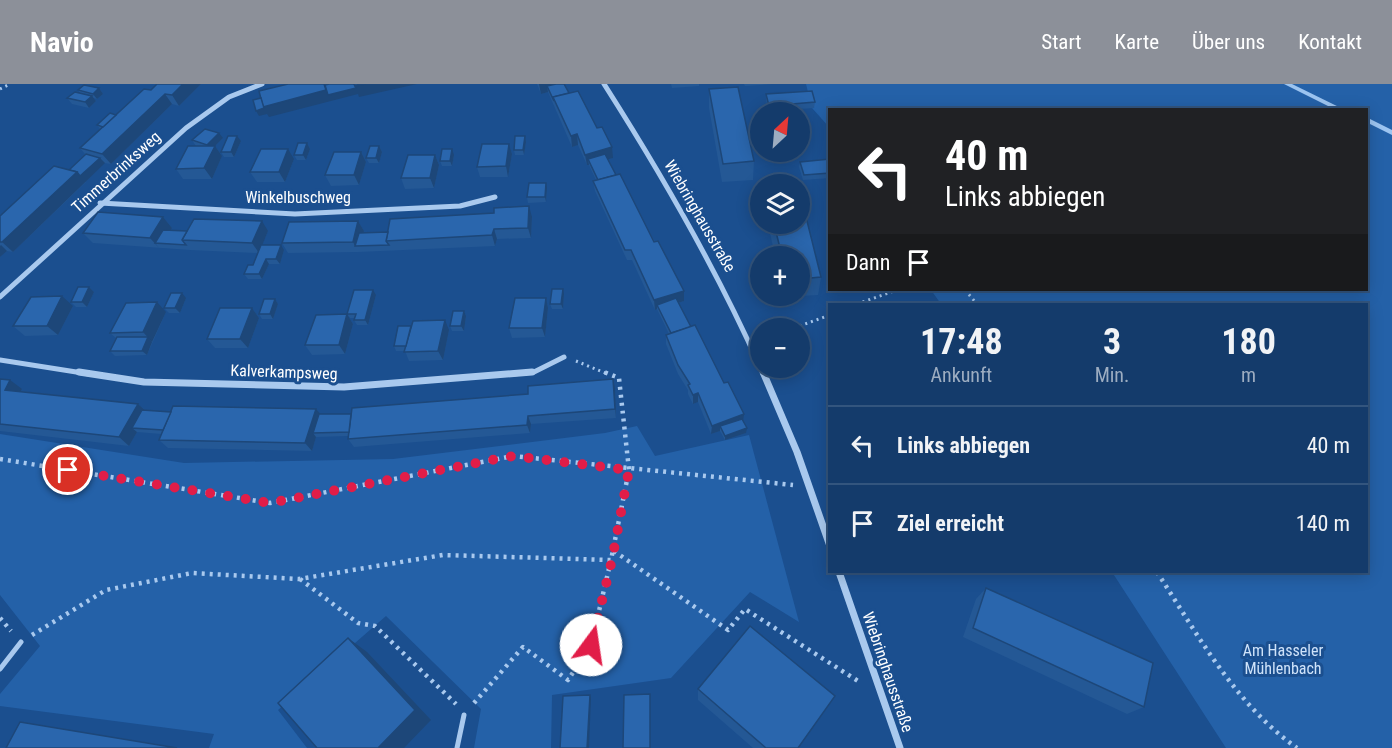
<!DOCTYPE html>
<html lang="de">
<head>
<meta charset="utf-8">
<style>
	:root { --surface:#143b6b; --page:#214673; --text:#f1f3f6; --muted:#9dadc1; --line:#33557e; --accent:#8c9099 }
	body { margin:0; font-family:"Roboto Condensed",sans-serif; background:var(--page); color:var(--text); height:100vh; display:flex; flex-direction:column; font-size:22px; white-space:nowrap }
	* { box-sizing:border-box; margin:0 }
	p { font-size:20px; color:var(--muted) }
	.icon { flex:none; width:33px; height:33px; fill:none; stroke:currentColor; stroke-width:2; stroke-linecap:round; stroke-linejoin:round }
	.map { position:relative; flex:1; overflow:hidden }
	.details { position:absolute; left:828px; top:219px; width:540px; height:270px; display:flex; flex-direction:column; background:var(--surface); border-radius:0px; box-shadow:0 3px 15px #0003,0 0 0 2px var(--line) }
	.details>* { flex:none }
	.top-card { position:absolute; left:828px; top:24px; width:540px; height:183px; border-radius:0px; box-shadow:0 3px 15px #0003,0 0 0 2px var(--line); background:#202124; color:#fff; overflow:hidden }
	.needle { width:39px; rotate:26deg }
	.tools { position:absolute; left:750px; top:18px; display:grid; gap:12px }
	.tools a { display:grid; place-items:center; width:60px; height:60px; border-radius:50%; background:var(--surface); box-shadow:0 3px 15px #0003,0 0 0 2px var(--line); font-size:30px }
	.pin { position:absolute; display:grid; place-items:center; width:51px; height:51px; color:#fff; margin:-26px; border:3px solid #fff; border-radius:50%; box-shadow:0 2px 6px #0007 }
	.me { position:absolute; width:66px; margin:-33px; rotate:14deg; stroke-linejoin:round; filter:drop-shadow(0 0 4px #0008) }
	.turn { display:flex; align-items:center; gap:21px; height:126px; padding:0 18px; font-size:27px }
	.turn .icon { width:78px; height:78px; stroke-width:2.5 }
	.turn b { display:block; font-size:42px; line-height:51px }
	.then { display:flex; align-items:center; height:57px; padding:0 18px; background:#0003; gap:12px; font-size:22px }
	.eta { display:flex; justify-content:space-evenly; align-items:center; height:102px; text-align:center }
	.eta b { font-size:36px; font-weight:700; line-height:42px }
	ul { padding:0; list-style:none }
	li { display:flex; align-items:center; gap:18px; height:78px; padding:0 18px; border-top:2px solid var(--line) }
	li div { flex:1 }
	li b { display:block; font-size:22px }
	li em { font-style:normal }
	header { display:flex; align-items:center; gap:36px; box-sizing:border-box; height:84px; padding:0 30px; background:var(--accent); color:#fff }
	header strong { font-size:28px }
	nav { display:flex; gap:33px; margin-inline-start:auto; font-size:21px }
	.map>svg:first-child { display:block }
	.green { fill:#2461a8 }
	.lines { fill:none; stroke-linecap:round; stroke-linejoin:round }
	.stream { fill:#9cc4f0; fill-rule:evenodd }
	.path-far1 { stroke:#a9c9ee; stroke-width:3; stroke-dasharray:2 4; stroke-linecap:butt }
	.path { stroke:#a9c9ee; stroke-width:4.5; stroke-dasharray:3 5; stroke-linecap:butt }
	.service { stroke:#a9c9ee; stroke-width:5 }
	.minor-far1 { stroke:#a9c9ee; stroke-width:5 }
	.minor { stroke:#a9c9ee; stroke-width:7 }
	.wall { fill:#245895 }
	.shaded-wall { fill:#1d4779 }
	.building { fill:#2a66ad; stroke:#1d4779; stroke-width:1.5 }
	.route { stroke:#e11d48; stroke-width:10; stroke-dasharray:0 18 }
	.labels { text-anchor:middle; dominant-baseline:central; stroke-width:6; stroke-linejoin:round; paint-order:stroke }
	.street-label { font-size:16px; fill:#fff; stroke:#1b4f8f }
	.park-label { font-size:16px; fill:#cfe3fa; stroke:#1b4f8f }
</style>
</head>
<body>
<header>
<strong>Navio</strong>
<nav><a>Start</a><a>Karte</a><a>Über uns</a><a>Kontakt</a></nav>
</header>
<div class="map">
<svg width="1392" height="664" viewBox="0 0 1392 664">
	<rect width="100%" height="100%" fill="#1b4f8f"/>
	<!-- green -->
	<g class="green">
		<polygon points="806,0 1392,0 1392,664 1226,664 1112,488 1366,488 1366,220 941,220 931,206 1366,206 1366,26 830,26 829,43 812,24"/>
		<polygon points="637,342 655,372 749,351 799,538 750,508 671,594 552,611 551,664 474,664 481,625 386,532 278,626 307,664 209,664 214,650 0,622 0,610 40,562 0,511 0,350 184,379 393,375 605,349"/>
	</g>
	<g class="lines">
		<!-- stream -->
		<g class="stream">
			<polygon points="1284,0 1292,0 1345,26 1336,26"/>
			<polygon points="1366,33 1392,46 1392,51 1366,38"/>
		</g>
		<!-- path-far1 -->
		<g class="path-far1">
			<polyline points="0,5 10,0"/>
			<polyline points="965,206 977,220"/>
			<polyline points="857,220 897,206"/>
			<polyline points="794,244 830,231"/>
			<polyline points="576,277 608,290"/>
		</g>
		<!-- path -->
		<g class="path">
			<polyline points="0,375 270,419 513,372 793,401"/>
			<polyline points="614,467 728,546 745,525 858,597"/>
			<path d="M1157,488C1198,551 1235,620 1297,664"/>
			<polyline points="300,495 358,539 375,542 456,620"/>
			<polyline points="0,534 11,547"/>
			<polyline points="32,551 106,506 192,489 299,495 443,471 611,476 629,386 619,294 604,288"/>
			<polyline points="474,619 523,563 568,596 591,561 611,476"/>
		</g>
		<!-- service -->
		<g class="service">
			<polyline points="0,585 21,558"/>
			<polyline points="457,664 464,631"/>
		</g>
		<!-- minor-far1 -->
		<g class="minor-far1">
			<path d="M604,0C662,91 716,184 760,283"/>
			<polyline points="100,119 295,130 460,122 495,113"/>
			<polyline points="0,213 186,44 229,13 262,0"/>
			<polyline points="0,276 89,290"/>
			<polyline points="761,284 763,290"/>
			<polyline points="513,290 534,288 564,273"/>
		</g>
		<!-- minor -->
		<g class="minor">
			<polyline points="79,288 144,298 344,303 532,288"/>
			<polyline points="763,288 797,368 830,462"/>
			<polyline points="839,488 900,664"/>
		</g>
	</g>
	<!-- wall -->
	<g class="wall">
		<polygon points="157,0 201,0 179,22 172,20 111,80 104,79 85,98 86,98 13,168 7,167 0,173 0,132 69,86 85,70 80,64 100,45 97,41 116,31 151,6"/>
		<polygon points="537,0 565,0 569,9 597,44 613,74 608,75 616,91 684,207 684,217 678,219 743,338 746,349 725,356 720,347 711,350 698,318 693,320 688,310 688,306 678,290 666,260 666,251 669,250 657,225 655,226 632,176 627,176 595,107 593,97 596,96 589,81 587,81 578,61 572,63 548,8 541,10"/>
		<polygon points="671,0 699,0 699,2 672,4"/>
		<polygon points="744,0 773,0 745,2"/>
		<polygon points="99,4 103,10 97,15 94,14 96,17 89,24 72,20 67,14 80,9 78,6"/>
		<polygon points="709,5 754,77 753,96 722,98 709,24"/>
		<polygon points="766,10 815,18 814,24 769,27 766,16"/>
		<polygon points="525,52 526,58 524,71 515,71 514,66"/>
		<polygon points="223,54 215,62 222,72 212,95 183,95 176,85 196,62 192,56"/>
		<polygon points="241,57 234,73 224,73 221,68"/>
		<polygon points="307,59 310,65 306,76 297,76 294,71"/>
		<polygon points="509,60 512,70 508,93 480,93 477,83"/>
		<polygon points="379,62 382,68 379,79 369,79 366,74"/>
		<polygon points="361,68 366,78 359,101 331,102 325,91"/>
		<polygon points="435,71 439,81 434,104 405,105 401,94"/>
		<polygon points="454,71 452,82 442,82 440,77"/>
		<polygon points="294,75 285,98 257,98 250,88"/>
		<polygon points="830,75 830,94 803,96 799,83 800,78"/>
		<polygon points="547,104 546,118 528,119 527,113"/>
		<polygon points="828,109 830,109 830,122 827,114"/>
		<polygon points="163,133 172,144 170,146 268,147 262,161 284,166 280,180 269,180 262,195 248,195 244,190 253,181 258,169 190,166 93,159 83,149"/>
		<polygon points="532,133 531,154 497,155 495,162 358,168 288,169 282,159 358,137 364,147 363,149 388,148"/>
		<polygon points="768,140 800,140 821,193 818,211 784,213 784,212 800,212 800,172 775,172"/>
		<polygon points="89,203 94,208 87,223 76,223 71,218"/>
		<polygon points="564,210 563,225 552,225 550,220"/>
		<polygon points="376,211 368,241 357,241 354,236 354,234 350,234 347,230"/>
		<polygon points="186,214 180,229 169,229 164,224"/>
		<polygon points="546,214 548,224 545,253 512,254 509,244"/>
		<polygon points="275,215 278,220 273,235 262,235 259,230"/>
		<polygon points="73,222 58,251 25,252 13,242"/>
		<polygon points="252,224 259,234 248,264 215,264 207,255"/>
		<polygon points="464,227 466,232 464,247 452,247 450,242"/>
		<polygon points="166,228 147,271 115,272 110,267 116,254 110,249"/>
		<polygon points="347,230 353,240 345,270 312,271 305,261"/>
		<polygon points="449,246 443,276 409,277 405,267 396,267 394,262"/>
		<polygon points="0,295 22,305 21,307 138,320 145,326 171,328 320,330 351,330 615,304 616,334 531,340 530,349 354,363 348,355 348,352 316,353 312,367 168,364 159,356 161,350 137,348 129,362 0,347"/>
		<polygon points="986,504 1144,623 1127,630 963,553 976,515"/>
		<polygon points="698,605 798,664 753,664 698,616"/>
	</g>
	<!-- shaded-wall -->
	<g class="shaded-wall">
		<polygon points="183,0 201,0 179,22 172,11"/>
		<polygon points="324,0 325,0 329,11 354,0 417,0 359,13 358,10 269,33 267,30 259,32 256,27 263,23"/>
		<polygon points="539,0 565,0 566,3 547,2 548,8 541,10"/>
		<polygon points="99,4 103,10 97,15 93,10"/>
		<polygon points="165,10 172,20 111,80 102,70"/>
		<polygon points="92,12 96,17 89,24 85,18"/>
		<polygon points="219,49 223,54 215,62 222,72 212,95 204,84 210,66 207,61"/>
		<polygon points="577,50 578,61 572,63 571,52"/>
		<polygon points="237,52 241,57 234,73 231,68"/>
		<polygon points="525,52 526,58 524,71 523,66"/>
		<polygon points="307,59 310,65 306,76 303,71"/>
		<polygon points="509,60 512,70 508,93 506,82"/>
		<polygon points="379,62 382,68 379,79 376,74"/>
		<polygon points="612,63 613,74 590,80 588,75 589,81 587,81 585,71"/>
		<polygon points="288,65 294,75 285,98 279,88"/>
		<polygon points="452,65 454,71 452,82 450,77"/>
		<polygon points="361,68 366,78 359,101 354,91"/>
		<polygon points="435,71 439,81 434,104 430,94"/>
		<polygon points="100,74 105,79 13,168 2,158 77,88"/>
		<polygon points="546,99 547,104 546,118 545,113"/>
		<polygon points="529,122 532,133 531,154 528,144"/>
		<polygon points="163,133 172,144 162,159 155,159 159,164 150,154"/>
		<polygon points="262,137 268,147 259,169 252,159"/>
		<polygon points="358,137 364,147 359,162 355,162 358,168 353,158"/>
		<polygon points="494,145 497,155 495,162 492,151"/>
		<polygon points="1,161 7,167 0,173 0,162"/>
		<polygon points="281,161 284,166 280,180 276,175"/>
		<polygon points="266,175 269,180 262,195 259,190"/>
		<polygon points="89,203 94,208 87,223 82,218"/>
		<polygon points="563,205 564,210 563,225 561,220"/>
		<polygon points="373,206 376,211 368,241 365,236"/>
		<polygon points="684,207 684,217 659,225 657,221 657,225 655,226 654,216"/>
		<polygon points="182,209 186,214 180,229 175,224"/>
		<polygon points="62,212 73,222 58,251 47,242"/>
		<polygon points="546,214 548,224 545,253 542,244"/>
		<polygon points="275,215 278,220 273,235 270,230"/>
		<polygon points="157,218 166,228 152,258 143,248"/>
		<polygon points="252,224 259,234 248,264 240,255"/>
		<polygon points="464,227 466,232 464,247 461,242"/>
		<polygon points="347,230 353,240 345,270 339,261"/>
		<polygon points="445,236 449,246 443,276 438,267"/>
		<polygon points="148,253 152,258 147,271 142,267"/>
		<polygon points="613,295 615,304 616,334 615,325"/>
		<polygon points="10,296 22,305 17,314 5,306"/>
		<polygon points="698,309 698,318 693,320 693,311"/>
		<polygon points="138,320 148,329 132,344 137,348 129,362 119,353"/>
		<polygon points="316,325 323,333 313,349 316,353 312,367 305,359"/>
		<polygon points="744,330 743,338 720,342 720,347 711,350 712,342"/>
		<polygon points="528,332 531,340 530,349 527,341"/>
		<polygon points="747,344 746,349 725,356 725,352"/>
		<polygon points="348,554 367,568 431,636 404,664 378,664"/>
		<polygon points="590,611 591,614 589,664 587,664"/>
	</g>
	<!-- building -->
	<g class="building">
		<polygon points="157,0 183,0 172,11 165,10 102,70 80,64 144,5 151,6"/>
		<polygon points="288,0 324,0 326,6 263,23 259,7"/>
		<polygon points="329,0 354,0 356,4 328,11 325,1"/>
		<polygon points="354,0 365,0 355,2"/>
		<polygon points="556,0 564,0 569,9 553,13 554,17 547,2"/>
		<polygon points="84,1 99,4 93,10 78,6"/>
		<polygon points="738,3 754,77 723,80 709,5"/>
		<polygon points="578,7 597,44 602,43 612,63 585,71 577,50 571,52 553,13"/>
		<polygon points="812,7 815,18 769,22 766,10"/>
		<polygon points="75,8 92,12 85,18 67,14"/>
		<polygon points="261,14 264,24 256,27 253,16"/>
		<polygon points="110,29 116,31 103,43 97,41"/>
		<polygon points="205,45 219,49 207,61 192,56"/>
		<polygon points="228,52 237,52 231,68 221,68"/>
		<polygon points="515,52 525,52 523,66 514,66"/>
		<polygon points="298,59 307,59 303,71 294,71"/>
		<polygon points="482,60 509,60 506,82 477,83"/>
		<polygon points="188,62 215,62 204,84 176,85"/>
		<polygon points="370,62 379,62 376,74 366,74"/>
		<polygon points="261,65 288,65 279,88 250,88"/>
		<polygon points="442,65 452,65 450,77 440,77"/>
		<polygon points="334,68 361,68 354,91 325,91"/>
		<polygon points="86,70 100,74 80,92 77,88 69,86"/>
		<polygon points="605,70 616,91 598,96 588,75"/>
		<polygon points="408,71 435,71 430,94 401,94"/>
		<polygon points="830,75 830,89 804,91 800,78"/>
		<polygon points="54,82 77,88 2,158 0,158 0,132"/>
		<polygon points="620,90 654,158 658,157 684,207 654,216 631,166 625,166 593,97"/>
		<polygon points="529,99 546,99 545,113 527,113"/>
		<polygon points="800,109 821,193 800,195 800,172 782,172 774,140 800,140"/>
		<polygon points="529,122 528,144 494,145 492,151 386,157 390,135 494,129 494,124"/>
		<polygon points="98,128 163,133 150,154 83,149"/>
		<polygon points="194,135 262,137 252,159 182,156"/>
		<polygon points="358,137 353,158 282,159 289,138"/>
		<polygon points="163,146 187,147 182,156 186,161 155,159"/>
		<polygon points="388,148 386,157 389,161 355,162 359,149"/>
		<polygon points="261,161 281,161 276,175 266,175 259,190 244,190 248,181 253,181"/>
		<polygon points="78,203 89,203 82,218 71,218"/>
		<polygon points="552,205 563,205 561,220 550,220"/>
		<polygon points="354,206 373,206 365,236 354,236 356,230 347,230"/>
		<polygon points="171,209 182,209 175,224 164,224"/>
		<polygon points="62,212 47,242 13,242 31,213"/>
		<polygon points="515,214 546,214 542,244 509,244"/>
		<polygon points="676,214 691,243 671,249 657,221"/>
		<polygon points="264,215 275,215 270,230 259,230"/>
		<polygon points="157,218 143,248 110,249 126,219"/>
		<polygon points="220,224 252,224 240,255 207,255"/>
		<polygon points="453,227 464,227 461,242 450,242"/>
		<polygon points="347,230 339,261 305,261 316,231"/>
		<polygon points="445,236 438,267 404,268 413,237"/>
		<polygon points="695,241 724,299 728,298 744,330 712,342 698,309 693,311 688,301 690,300 678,281 666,251"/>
		<polygon points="398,242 411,242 406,262 394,262"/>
		<polygon points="117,253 148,253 142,267 110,267"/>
		<polygon points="0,295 10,296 5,306 138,320 119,353 0,340"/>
		<polygon points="613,295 615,325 528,332 527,341 348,355 352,324 528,310 528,302"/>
		<polygon points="173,322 316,325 305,359 159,356"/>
		<polygon points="142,326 171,328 163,346 132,344"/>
		<polygon points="319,330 351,330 349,348 313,349"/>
		<polygon points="742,335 747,344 725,352 720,342"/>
		<polygon points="986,504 1153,579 1144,623 973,544"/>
		<polygon points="750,542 835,612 798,664 766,664 698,605"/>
		<polygon points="348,554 415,626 378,664 317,664 278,619"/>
		<polygon points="650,610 650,664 623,664 624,611"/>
		<polygon points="590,611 587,664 560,664 563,612"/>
		<polygon points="20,638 177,664 6,664"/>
	</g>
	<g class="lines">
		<!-- route -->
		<polyline class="route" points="68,386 270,419 513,372 629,386 612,476 591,561"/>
	</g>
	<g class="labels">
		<!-- street labels -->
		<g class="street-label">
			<text transform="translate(116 88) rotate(-42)">Timmerbrinksweg</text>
			<text x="298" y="113">Winkelbuschweg</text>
			<text transform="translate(700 132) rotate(60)">Wiebringhausstraße</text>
			<text transform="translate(284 288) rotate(2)">Kalverkampsweg</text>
			<text transform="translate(888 588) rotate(71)">Wiebringhausstraße</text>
		</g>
		<!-- park labels -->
		<g class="park-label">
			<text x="1283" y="566">Am Hasseler<tspan x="1283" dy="18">Mühlenbach</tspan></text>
		</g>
	</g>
</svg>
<div class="tools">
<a><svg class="needle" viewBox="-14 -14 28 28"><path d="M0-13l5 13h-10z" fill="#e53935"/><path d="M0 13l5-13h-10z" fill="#9dadc1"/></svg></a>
<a><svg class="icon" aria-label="layers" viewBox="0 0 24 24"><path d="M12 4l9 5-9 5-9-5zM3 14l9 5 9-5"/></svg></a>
<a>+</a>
<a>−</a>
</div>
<div class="pin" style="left:68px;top:386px;background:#d93025"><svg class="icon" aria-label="arrive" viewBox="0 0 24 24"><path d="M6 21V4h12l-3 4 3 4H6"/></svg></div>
<svg class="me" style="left:591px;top:561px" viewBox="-20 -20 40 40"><circle r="19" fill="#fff"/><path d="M0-13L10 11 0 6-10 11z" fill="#e11d48"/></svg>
<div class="top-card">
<div class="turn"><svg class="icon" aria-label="left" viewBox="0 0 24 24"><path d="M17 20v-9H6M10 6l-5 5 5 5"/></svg><div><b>40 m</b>Links abbiegen</div></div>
<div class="then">Dann<svg class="icon" aria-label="arrive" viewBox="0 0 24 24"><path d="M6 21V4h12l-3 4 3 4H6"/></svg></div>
</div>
<section class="details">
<div class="eta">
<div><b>17:48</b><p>Ankunft</p></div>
<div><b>3</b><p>Min.</p></div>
<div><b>180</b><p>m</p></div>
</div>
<ul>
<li><svg class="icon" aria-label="left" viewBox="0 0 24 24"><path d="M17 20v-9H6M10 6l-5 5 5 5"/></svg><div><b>Links abbiegen</b></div><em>40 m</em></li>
<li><svg class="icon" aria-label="arrive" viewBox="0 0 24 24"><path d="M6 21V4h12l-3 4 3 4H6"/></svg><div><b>Ziel erreicht</b></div><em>140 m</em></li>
</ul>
</section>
</div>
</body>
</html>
